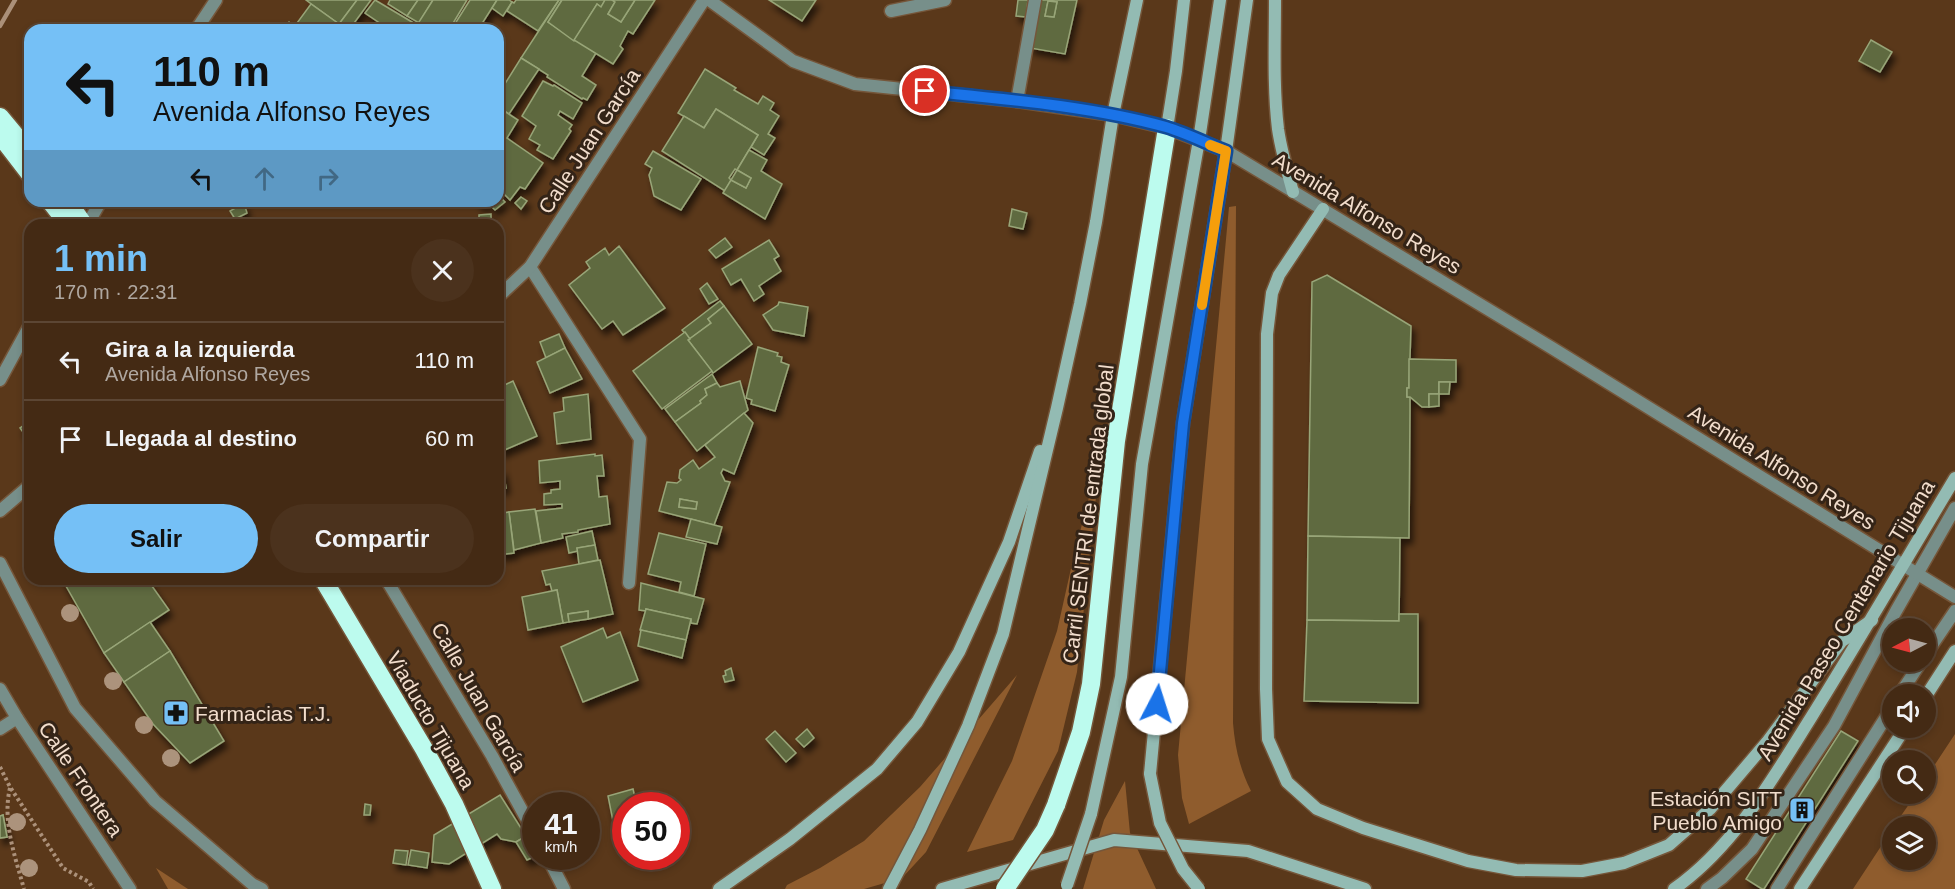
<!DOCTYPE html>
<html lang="es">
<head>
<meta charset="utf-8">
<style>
	:root { --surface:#442a14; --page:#4b321d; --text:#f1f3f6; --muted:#afa7a0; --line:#5c4634; --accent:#75c0f6 }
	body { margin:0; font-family:Helvetica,sans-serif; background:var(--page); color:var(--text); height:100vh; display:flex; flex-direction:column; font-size:22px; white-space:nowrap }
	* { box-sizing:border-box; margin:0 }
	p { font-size:20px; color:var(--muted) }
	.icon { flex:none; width:33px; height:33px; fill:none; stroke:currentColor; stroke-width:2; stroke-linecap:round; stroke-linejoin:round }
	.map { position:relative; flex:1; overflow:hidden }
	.details { position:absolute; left:24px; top:219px; width:480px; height:366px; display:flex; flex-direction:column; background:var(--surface); border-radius:18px; box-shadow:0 3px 9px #0003,0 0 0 2px var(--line) }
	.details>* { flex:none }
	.guide { position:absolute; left:24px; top:24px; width:480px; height:183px; border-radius:18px; box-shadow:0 3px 9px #0003,0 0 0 2px var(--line); background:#75c0f6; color:#111; overflow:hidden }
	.needle { width:39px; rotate:264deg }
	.tools { position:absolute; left:1882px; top:618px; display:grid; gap:12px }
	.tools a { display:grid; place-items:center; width:54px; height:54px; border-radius:50%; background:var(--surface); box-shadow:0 3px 9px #0003,0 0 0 2px var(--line); font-size:30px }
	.speed { position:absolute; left:522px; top:792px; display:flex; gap:12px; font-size:30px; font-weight:700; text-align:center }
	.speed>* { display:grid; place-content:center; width:78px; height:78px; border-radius:50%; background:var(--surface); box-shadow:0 3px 9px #0003,0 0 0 2px var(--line); line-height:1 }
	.speed small { font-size:15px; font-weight:400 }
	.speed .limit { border:9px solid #d22; background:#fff; color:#111 }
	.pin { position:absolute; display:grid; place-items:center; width:51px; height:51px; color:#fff; margin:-26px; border:3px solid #fff; border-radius:50%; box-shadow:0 2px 6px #0007 }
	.me { position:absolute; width:66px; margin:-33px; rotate:5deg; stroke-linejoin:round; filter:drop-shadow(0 0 4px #0008) }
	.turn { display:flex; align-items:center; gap:21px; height:126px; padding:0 30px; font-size:27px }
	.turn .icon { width:78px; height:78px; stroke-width:2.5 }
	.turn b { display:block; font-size:42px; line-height:51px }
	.lanes { display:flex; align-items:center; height:57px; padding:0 30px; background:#0003; justify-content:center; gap:30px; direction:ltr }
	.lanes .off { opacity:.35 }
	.round { display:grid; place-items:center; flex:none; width:63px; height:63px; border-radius:32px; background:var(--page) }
	.head { display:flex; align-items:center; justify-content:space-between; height:102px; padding:0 30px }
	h1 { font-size:36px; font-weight:800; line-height:45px; color:var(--accent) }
	.primary-button { display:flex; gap:12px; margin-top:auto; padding:12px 30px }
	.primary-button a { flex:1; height:69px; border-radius:36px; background:var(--accent); color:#111; font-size:24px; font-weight:800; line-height:69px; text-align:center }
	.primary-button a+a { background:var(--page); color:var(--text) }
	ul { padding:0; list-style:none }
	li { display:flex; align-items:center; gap:18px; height:78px; padding:0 30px; border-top:2px solid var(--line) }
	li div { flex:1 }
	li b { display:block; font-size:22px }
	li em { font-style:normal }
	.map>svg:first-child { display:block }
	.green { fill:#8f5c2d }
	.building { fill:#5f6b40; stroke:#98a578; stroke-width:1.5; fill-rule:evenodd; filter:url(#shadow) }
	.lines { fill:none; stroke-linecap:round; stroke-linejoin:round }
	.service-casing { stroke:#75563a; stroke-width:15 }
	.minor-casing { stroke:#75563a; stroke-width:15 }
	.tertiary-casing { stroke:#75563a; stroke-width:15 }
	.secondary-casing { stroke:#75563a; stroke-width:15 }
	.motorway-casing { stroke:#75563a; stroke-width:21 }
	.path { stroke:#ac917a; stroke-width:4; stroke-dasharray:3 3; stroke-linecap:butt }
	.service { stroke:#778f8a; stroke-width:12 }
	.minor { stroke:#778f8a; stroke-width:12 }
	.tertiary { stroke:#778f8a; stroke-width:12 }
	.secondary { stroke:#93bbb3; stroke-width:12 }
	.motorway { stroke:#bcfbee; stroke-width:18 }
	.rail { stroke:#ab9079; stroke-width:4.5 }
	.secondary-bridge-casing { stroke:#75563a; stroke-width:15; stroke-linecap:butt }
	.motorway-bridge-casing { stroke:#75563a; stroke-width:21; stroke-linecap:butt }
	.secondary-bridge { stroke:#93bbb3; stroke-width:12 }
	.motorway-bridge { stroke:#bcfbee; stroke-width:18 }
	.tree { fill:#ac937c }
	.route-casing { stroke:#114b97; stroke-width:15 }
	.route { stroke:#1a73e8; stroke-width:10 }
	.slow { stroke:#f59e0b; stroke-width:10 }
	.labels { text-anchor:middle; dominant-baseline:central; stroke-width:6; stroke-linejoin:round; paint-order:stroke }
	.street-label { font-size:21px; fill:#f2ddcc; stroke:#342417 }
	.poi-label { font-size:21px; fill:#f2ddcc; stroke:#342417; text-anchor:start }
</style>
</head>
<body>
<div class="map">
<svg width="1955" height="889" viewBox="0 0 1955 889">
	<defs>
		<filter id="shadow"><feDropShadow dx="3.5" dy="6" stdDeviation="3" flood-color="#0009"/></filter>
	</defs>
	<rect width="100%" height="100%" fill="#5a381a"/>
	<!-- green -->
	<g class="green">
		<path d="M1236,206L1233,723C1235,748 1240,769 1251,791L1189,824L1182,798L1178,755L1229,207Z"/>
		<polygon points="1101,451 1077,672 1058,751 1013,840 967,852 1012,761 1057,631 1074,555"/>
		<polygon points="1017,675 926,852 902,878 864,889 785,889 787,885 820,868 864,841 920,787"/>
		<polygon points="1955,734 1955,889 1853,889 1893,828 1893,860 1926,860 1926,826 1894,826 1916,794 1926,794 1926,778"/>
		<polygon points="1125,781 1130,833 1156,889 1083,889 1104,820"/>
		<polygon points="156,868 188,889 168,889"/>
	</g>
	<!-- building -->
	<g class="building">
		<polygon points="306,0 357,0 339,24"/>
		<polygon points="357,0 371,0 349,30 347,30 339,24"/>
		<polygon points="375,0 417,25 424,30 390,30 365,13"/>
		<polygon points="390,0 418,0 407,16 388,4"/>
		<polygon points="418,0 433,0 419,23 407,16"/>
		<polygon points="433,0 467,0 449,30 424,30 417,25"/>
		<polygon points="470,0 497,0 478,30 451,30"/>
		<polygon points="497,0 509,0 512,2 503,16 492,8"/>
		<polygon points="516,0 559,0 538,31 507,11 512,2 514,3"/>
		<polygon points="559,0 562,0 548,22 596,53 582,76 596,85 587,100 583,98 582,99 547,77 548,75 521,58"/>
		<polygon points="562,0 605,0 601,7 597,4 574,41 548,22"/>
		<polygon points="605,0 612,0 615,2 608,14 621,22 635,0 655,0 633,34 628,31 620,46 623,49 613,64 574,40 597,4 601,7"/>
		<polygon points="612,0 635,0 621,22 608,14 615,2"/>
		<polygon points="769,0 816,0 802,21"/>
		<polygon points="1018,0 1028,0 1026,17 1016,16"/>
		<path d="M1041,0H1077L1065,54L1030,48ZM1048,1L1057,2L1054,17L1045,16Z"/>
		<polygon points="1048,1 1057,2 1054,17 1045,16"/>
		<polygon points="311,4 339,24 335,30 307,30 297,23"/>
		<polygon points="289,22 297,30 281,30"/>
		<polygon points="1871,40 1892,52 1880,72 1859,61"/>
		<polygon points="521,58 539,69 509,114 498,107 498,95"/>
		<polygon points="705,69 736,88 734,90 758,104 763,96 774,103 770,110 779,116 768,134 775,138 764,155 751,147 758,135 716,109 704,128 678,113"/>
		<polygon points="543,81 553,86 554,85 582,103 573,119 560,111 558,115 572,125 569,129 571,131 553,159 537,150 540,145 529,139 536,126 522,116"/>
		<polygon points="498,107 518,120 507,138 543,163 525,189 520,187 510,200 498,188 498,177 502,172 498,170"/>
		<polygon points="716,109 758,135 737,170 735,169 729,178 731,180 725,191 662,151 684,116 704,128"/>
		<polygon points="749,150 767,160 761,171 782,184 765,219 723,193 731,180 746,188 751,178 737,170"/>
		<polygon points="653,151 701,179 681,210 654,196 649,175 652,168 645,164"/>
		<polygon points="737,170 751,178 746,188 731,180"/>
		<polygon points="498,195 505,202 495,210 487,202 483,207 476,201 498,201"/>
		<polygon points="521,197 527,201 521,209 515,203"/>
		<polygon points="244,203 247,213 235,219 230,211"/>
		<polygon points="1012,209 1027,213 1023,229 1009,226"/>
		<polygon points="491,214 491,225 479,225 479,215"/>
		<polygon points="725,238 732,247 716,258 709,250"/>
		<polygon points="769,240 779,256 774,259 781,271 759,286 764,294 754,301 741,279 731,285 722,269"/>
		<polygon points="619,246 665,308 623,335 613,321 602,329 569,285 590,268 586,262 605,248 609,255"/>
		<polygon points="1327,275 1411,326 1409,388 1407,388 1407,397 1410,397 1410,410 1409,538 1308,536 1312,282"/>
		<polygon points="707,283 718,299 709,304 700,289"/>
		<polygon points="720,301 724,306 708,319 711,323 690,339 682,330"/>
		<polygon points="779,302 808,307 804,336 773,330 763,315 778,305"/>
		<polygon points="724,306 752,344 713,373 688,340 711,323 708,319"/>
		<polygon points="685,332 690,339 688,340 712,371 662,409 633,371"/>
		<polygon points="559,334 565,348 546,358 540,342"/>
		<polygon points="758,347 778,353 777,356 782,357 781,362 789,365 775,411 751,404 752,400 746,398"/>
		<polygon points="565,348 582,379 550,393 537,362"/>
		<polygon points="1409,359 1456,360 1456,382 1439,382 1439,394 1429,394 1429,407 1422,407 1410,397 1407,397 1407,388 1409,388"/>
		<polygon points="712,374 717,383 705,389 707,395 700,401 701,403 675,422 665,409"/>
		<polygon points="513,381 537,436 500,452 498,446 498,388"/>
		<polygon points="740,381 748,410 697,451 675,422 701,403 700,401 707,395 705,389 717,383 720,387"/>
		<polygon points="1439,382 1450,382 1449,394 1439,394"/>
		<polygon points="588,394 591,439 557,444 554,413 564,411 563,398"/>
		<polygon points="1429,394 1439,394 1439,406 1429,407"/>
		<path d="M744,413L753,423L734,474L723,469L721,473L725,481L730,482L714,525L659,511L667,482L677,483L681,480L679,478L680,470L693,460L699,469L715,457L705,445ZM680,499L697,502L696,509L679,507Z"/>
		<polygon points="30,421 30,442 20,428"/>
		<polygon points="595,454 595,456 602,455 604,476 597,476 599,497 607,496 610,524 578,530 578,532 562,534 563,538 541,543 536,511 562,508 562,504 544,505 544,494 551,493 551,490 560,489 560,481 540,483 539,461"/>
		<polygon points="498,470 503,470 506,488 498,489"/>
		<polygon points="680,499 697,502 696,509 679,507"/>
		<polygon points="535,509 541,543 514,550 509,512"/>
		<polygon points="509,512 514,553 498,555 498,514"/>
		<polygon points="691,519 722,527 717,544 686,537"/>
		<polygon points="592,531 595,545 577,548 578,551 569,553 566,537"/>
		<polygon points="659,533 706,544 694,596 679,592 681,582 648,574"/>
		<polygon points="1308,536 1400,538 1399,621 1307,620"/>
		<polygon points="595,545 598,560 579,564 577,548"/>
		<polygon points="600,560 613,614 588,619 588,611 568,614 569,622 563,623 557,590 552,591 550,584 546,585 542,571"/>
		<polygon points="62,579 147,579 169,610 104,653"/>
		<polygon points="641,583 704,599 697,624 691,623 691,619 646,609 646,611 639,610"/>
		<polygon points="557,590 563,623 528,630 522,597"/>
		<polygon points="646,609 691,619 686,640 640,630"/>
		<polygon points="588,611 588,619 569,622 568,614"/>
		<polygon points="1399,614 1418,614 1418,703 1304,701 1307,620 1399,621"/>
		<polygon points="150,622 170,651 124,682 104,653"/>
		<polygon points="603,628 607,638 620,632 638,680 583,702 561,647"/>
		<polygon points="641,630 686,640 682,658 638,646"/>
		<polygon points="170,651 224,741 190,763 153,724 124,682"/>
		<polygon points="731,668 734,680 725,682 723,676 726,675 725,671"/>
		<polygon points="807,729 814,738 804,747 796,739"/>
		<polygon points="775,731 796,753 786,762 766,739"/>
		<polygon points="1841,731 1858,741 1764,889 1762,889 1746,879"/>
		<polygon points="633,789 637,806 626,806 626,828 615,831 608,796"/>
		<polygon points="500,795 526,836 516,842 501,839 497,834 449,864 432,862 434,835"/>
		<polygon points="365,804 371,805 370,815 364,815"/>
		<polygon points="3,815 7,837 0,838 0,816"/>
		<polygon points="3,815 7,837 0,838 0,816"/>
		<polygon points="526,836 536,852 536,856 527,860 516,842"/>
		<polygon points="395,850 408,851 406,865 393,863"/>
		<polygon points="411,850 429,853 427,868 408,865"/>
	</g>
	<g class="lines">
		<defs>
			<g id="service">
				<polyline points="891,11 945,0"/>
				<polyline points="1017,101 1035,0"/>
				<polyline points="530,267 640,439 629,583"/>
				<polyline points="0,511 29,486"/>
				<polyline points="1926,654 1955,611"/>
				<polyline points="1900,694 1921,662"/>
				<polyline points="0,729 17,718"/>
				<polyline points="1707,889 1722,878 1752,849 1834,726 1896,611 1955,508"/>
				<polyline points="1777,889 1893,706"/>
			</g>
			<g id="minor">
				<polyline points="498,297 530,267 704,0"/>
				<polyline points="386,579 492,756 536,836"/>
				<polyline points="547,856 564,889"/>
			</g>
			<g id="tertiary">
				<polyline points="709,0 793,61 855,84 1017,101 1113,115 1167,128 1226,151 1552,348 1955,597"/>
				<polyline points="196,30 216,0"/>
				<polyline points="87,225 101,201"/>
				<polyline points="0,380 30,325"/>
				<polyline points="0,563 75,708 155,801 252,884 262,889"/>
				<polyline points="0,689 17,718 130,889"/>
			</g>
			<g id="secondary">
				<path d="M1275,0C1275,43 1273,87 1278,129C1281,150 1287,171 1293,192"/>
				<polyline points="1167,128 1176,71 1184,0"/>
				<polyline points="1323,209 1279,275 1272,293 1267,334 1266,689 1268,739 1287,782 1317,809 1363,828 1468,861 1516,870 1582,871 1624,863 1669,845 1710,809 1767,742 1842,641 1872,620"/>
				<polyline points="1926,696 1955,651"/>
				<polyline points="1150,774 1183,423 1226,151 1247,0"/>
				<polyline points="1091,814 1121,677 1142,464 1199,140 1220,0"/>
				<polyline points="719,889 790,839 877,769 917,722 959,652 1009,542 1040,451"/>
				<polyline points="889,889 920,830 968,726 1003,634 1057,408 1080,304 1096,222 1113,115 1137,0"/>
				<polyline points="942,889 1114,840 1248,851 1365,889"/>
				<path d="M1674,889C1735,846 1773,778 1812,716C1861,637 1907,558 1955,478"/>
				<polyline points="1800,889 1905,728"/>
			</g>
			<g id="motorway">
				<polyline points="0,117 30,153"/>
				<polyline points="0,135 30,174"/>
				<polyline points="50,201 69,225"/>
				<polyline points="67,201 84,225"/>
				<polyline points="323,579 424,749 454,804 492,889"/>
				<polyline points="1056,805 1081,732 1091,684 1116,441 1167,128"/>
			</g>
		</defs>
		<!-- service casing -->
		<use href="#service" class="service-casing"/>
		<!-- minor casing -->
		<use href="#minor" class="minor-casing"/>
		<!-- tertiary casing -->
		<use href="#tertiary" class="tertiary-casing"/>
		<!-- secondary casing -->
		<use href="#secondary" class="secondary-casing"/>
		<!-- motorway casing -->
		<use href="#motorway" class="motorway-casing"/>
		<!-- path -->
		<g class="path">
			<polyline points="0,767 10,787 63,868 89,882 93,889"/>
			<path d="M10,788C2,821 15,856 24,889"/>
		</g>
		<!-- service -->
		<use href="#service" class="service"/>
		<!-- minor -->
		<use href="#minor" class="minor"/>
		<!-- tertiary -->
		<use href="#tertiary" class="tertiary"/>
		<!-- secondary -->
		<use href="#secondary" class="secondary"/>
		<!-- motorway -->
		<use href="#motorway" class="motorway"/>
		<!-- rail -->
		<polyline class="rail" points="0,26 15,0"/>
		<defs>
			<g id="secondary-bridge">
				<polyline points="1150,774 1160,823 1183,869 1199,889"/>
				<polyline points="1067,885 1091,814"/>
			</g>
			<polyline id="motorway-bridge" points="1005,889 1045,830 1056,805"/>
		</defs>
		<!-- secondary-bridge casing -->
		<use href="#secondary-bridge" class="secondary-bridge-casing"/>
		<!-- motorway-bridge casing -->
		<use href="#motorway-bridge" class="motorway-bridge-casing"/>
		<!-- secondary-bridge -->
		<use href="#secondary-bridge" class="secondary-bridge"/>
		<!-- motorway-bridge -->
		<use href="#motorway-bridge" class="motorway-bridge"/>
	</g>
	<!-- trees -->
	<g class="tree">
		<circle cx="70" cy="613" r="9"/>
		<circle cx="113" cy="681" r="9"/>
		<circle cx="144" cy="725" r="9"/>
		<circle cx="171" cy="758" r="9"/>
		<circle cx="17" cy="822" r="9"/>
		<circle cx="29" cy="868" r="9"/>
	</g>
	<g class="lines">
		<defs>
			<path id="route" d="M925,91C1003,99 1090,106 1166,127C1186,133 1206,143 1226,151L1183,423L1157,704"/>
		</defs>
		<!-- route casing -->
		<use href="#route" class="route-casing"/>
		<!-- route -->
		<use href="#route" class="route"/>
		<!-- slow -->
		<polyline class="slow" points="1202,305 1226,151 1210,145"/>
	</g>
	<!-- icons -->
	<defs>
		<symbol id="pharmacy-square" viewBox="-11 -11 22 22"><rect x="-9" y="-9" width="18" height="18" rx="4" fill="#75c0f6" stroke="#342417"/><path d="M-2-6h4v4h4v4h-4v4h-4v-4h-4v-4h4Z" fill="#111"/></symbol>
		<symbol id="building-square" viewBox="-11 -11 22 22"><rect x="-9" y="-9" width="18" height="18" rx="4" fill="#75c0f6" stroke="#342417"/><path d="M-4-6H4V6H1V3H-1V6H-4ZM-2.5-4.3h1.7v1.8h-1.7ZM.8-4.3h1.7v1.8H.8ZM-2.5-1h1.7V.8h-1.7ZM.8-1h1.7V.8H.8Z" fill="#111"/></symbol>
	</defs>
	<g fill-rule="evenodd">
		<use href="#pharmacy-square" x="161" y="698" width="30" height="30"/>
		<use href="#building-square" x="1787" y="795" width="30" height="30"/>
	</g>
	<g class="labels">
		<!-- street labels -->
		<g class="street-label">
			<text transform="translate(589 141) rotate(-57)">Calle Juan García</text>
			<text transform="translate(1367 213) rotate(31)">Avenida Alfonso Reyes</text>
			<text transform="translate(1782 467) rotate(32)">Avenida Alfonso Reyes</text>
			<text transform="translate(1088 514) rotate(-83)">Carril SENTRI de entrada global</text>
			<text transform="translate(1846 620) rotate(-59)">Avenida Paseo Centenario Tijuana</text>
			<text transform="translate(479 697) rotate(60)">Calle Juan García</text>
			<text transform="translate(431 720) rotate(60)">Viaducto Tijuana</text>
			<text transform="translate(81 779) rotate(56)">Calle Frontera</text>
		</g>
		<!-- poi labels -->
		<g class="poi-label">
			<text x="195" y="713">Farmacias T.J.</text>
			<text x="1782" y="798" text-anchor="end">Estación SITT<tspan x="1782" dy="24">Pueblo Amigo</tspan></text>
		</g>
	</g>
</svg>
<div class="tools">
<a><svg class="needle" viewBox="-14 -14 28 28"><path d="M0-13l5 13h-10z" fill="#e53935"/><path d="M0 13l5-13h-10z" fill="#afa7a0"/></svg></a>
<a><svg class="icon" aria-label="sound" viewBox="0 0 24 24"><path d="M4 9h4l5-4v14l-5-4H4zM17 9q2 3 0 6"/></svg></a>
<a><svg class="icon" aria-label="search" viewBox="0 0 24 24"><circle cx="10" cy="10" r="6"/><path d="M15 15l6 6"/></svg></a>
<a><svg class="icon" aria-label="layers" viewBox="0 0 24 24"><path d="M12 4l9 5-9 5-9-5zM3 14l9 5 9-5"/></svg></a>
</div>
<div class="speed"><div>41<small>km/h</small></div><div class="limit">50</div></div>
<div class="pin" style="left:925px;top:91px;background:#d93025"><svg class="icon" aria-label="arrive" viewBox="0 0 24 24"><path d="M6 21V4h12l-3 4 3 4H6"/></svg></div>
<svg class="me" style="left:1157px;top:704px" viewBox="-20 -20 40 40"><circle r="19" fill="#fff"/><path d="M0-13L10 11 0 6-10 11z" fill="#1a73e8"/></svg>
<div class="guide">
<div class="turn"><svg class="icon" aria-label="left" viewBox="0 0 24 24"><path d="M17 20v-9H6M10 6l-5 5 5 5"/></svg><div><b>110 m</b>Avenida Alfonso Reyes</div></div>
<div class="lanes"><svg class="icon" aria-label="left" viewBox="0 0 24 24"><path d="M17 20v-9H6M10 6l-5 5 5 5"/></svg><svg class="icon off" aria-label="ahead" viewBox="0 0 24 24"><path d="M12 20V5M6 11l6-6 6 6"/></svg><svg class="icon off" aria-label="right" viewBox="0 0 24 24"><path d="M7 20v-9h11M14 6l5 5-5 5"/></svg></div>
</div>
<section class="details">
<div class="head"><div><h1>1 min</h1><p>170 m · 22:31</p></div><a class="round"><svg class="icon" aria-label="close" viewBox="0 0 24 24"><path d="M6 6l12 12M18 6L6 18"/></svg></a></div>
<ul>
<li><svg class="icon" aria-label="left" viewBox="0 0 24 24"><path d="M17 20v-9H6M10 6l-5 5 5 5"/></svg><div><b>Gira a la izquierda</b><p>Avenida Alfonso Reyes</p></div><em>110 m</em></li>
<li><svg class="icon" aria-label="arrive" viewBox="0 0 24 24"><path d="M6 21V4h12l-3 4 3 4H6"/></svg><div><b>Llegada al destino</b></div><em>60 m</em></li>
</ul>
<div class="primary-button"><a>Salir</a><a>Compartir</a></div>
</section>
</div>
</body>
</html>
